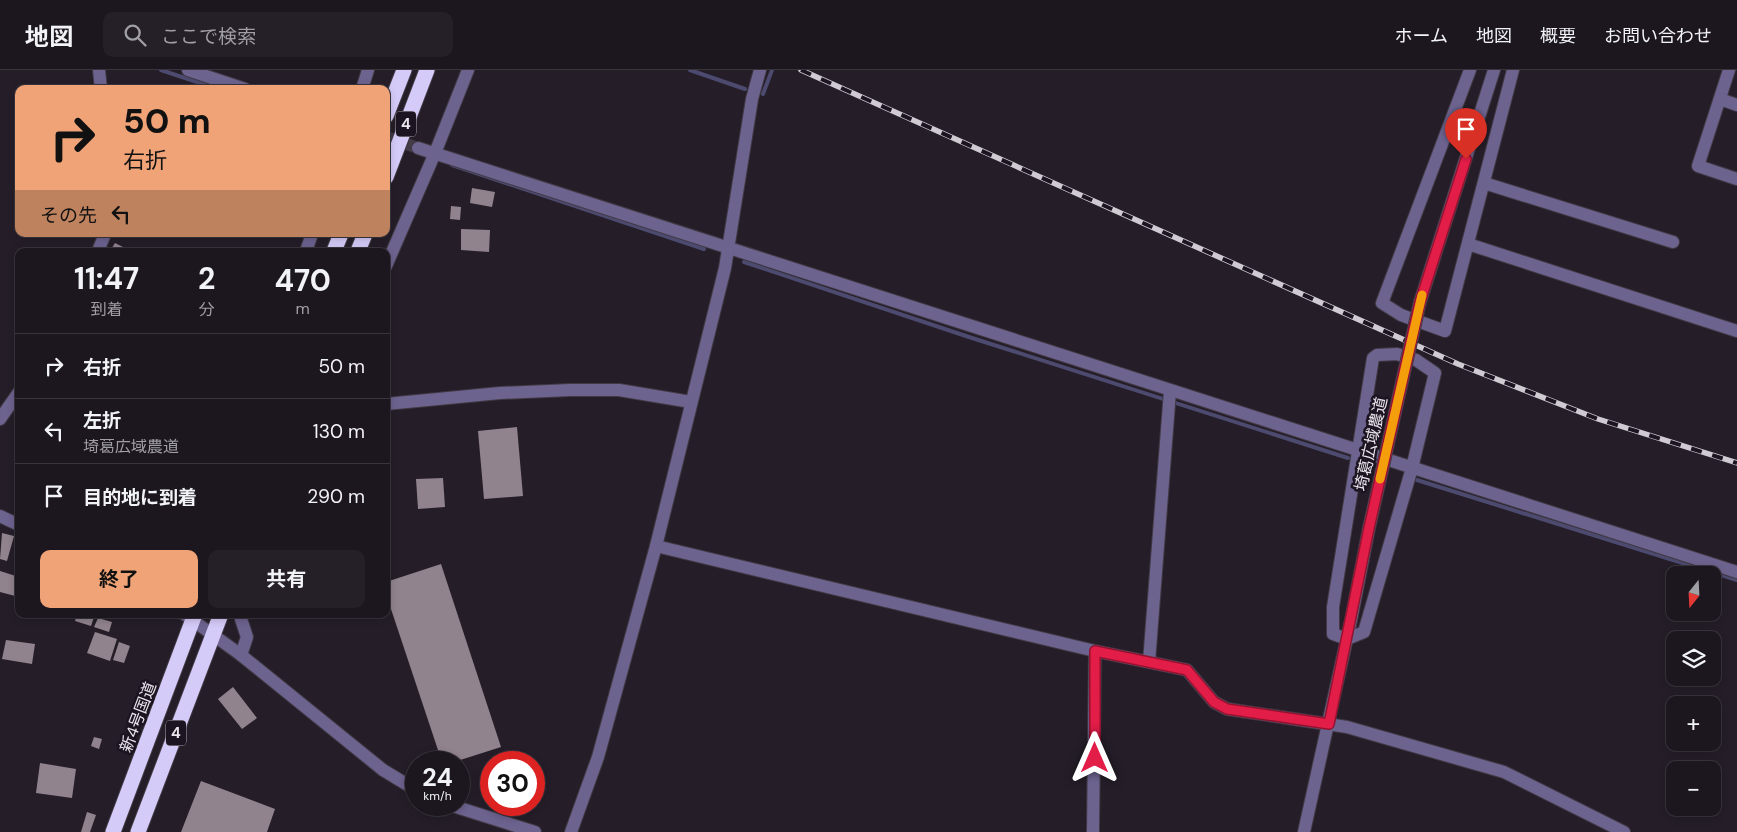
<!DOCTYPE html>
<html lang="ja">
<head>
<meta charset="utf-8">
<style>
	:root { --surface:#1c161f; --page:#251f28; --text:#f1f3f6; --muted:#a09fa4; --line:#3a353d; --accent:#efa377 }
	body { margin:0; font-family:"DM Sans","Noto Sans JP",sans-serif; background:var(--page); color:var(--text); height:100vh; display:flex; flex-direction:column; font-size:19px; white-space:nowrap }
	* { box-sizing:border-box; margin:0 }
	p { font-size:16px; color:var(--muted) }
	.icon { flex:none; width:28px; height:28px; fill:none; stroke:currentColor; stroke-width:2; stroke-linecap:round; stroke-linejoin:round }
	.map { position:relative; flex:1; overflow:hidden }
	.panel { position:absolute; left:15px; top:178px; width:375px; height:370px; display:flex; flex-direction:column; background:var(--surface); border-radius:10px; box-shadow:0 2px 8px #0003,0 0 0 1px var(--line) }
	.panel>* { flex:none }
	.banner { position:absolute; left:15px; top:15px; width:375px; height:152px; border-radius:10px; box-shadow:0 2px 8px #0003,0 0 0 1px var(--line); background:#efa377; color:#111; overflow:hidden }
	.needle { width:32px; rotate:198deg }
	.tools { position:absolute; left:1666px; top:496px; display:grid; gap:10px }
	.tools a { display:grid; place-items:center; width:55px; height:55px; border-radius:10px; background:var(--surface); box-shadow:0 2px 8px #0003,0 0 0 1px var(--line); font-size:25px }
	.speed { position:absolute; left:405px; top:681px; display:flex; gap:10px; font-size:25px; font-weight:700; text-align:center }
	.speed>* { display:grid; place-content:center; width:65px; height:65px; border-radius:50%; background:var(--surface); box-shadow:0 2px 8px #0003,0 0 0 1px var(--line); line-height:1 }
	.speed small { font-size:12px; font-weight:400 }
	.speed .limit { border:8px solid #d22; background:#fff; color:#111 }
	.pin { position:absolute; display:grid; place-items:center; width:42px; height:42px; color:#fff; margin:-51px -21px; border-radius:50% 50% 50% 0; rotate:-45deg; box-shadow:0 0 5px #0007 }
	.pin .icon { rotate:45deg }
	.me { position:absolute; width:55px; margin:-28px; rotate:0deg; stroke-linejoin:round; filter:drop-shadow(0 0 4px #0008) }
	.turn { display:flex; align-items:center; gap:18px; height:105px; padding:0 25px; font-size:22px }
	.turn .icon { width:65px; height:65px; stroke-width:2.5 }
	.turn b { display:block; font-size:35px; line-height:42px }
	.then { display:flex; align-items:center; height:48px; padding:0 25px; background:#0003; gap:10px; font-size:19px }
	.eta { display:flex; justify-content:space-evenly; align-items:center; height:85px; text-align:center }
	.eta b { font-size:30px; font-weight:700; line-height:35px }
	.action { display:flex; gap:10px; margin-top:auto; padding:10px 25px }
	.action a { flex:1; height:58px; border-radius:10px; background:var(--accent); color:#111; font-size:20px; font-weight:700; line-height:58px; text-align:center }
	.action a+a { background:var(--page); color:var(--text) }
	ul { padding:0; list-style:none }
	li { display:flex; align-items:center; gap:15px; height:65px; padding:0 25px; border-top:1px solid var(--line) }
	li div { flex:1 }
	li b { display:block; font-size:19px }
	li em { font-style:normal }
	header { display:flex; align-items:center; gap:30px; box-sizing:border-box; height:70px; padding:0 25px; background:var(--surface); border-bottom:1px solid var(--line) }
	header strong { font-size:24px }
	nav { display:flex; gap:28px; margin-inline-start:auto; font-size:18px }
	.search { width:350px; height:45px; background:var(--page); display:flex; align-items:center; gap:12px; box-sizing:border-box; padding:0 18px; border-radius:10px; color:var(--muted); font-size:19px }
	.map>svg:first-child { display:block }
	.lines { fill:none; stroke-linecap:round; stroke-linejoin:round }
	.stream { stroke:#4d4a70; stroke-width:4 }
	.building { fill:#91838e }
	.minor-tunnel { stroke:#433c46; stroke-width:12; stroke-dasharray:12 6; stroke-linecap:butt }
	.minor-casing { stroke:#413a44; stroke-width:14 }
	.highway-casing { stroke:#413a44; stroke-width:17 }
	.minor { stroke:#6c638f; stroke-width:12 }
	.highway { stroke:#d4cbf8; stroke-width:15 }
	.rail-casing { stroke:#d0cbd3; stroke-width:5.5 }
	.rail { stroke:#1c1420; stroke-width:4; stroke-dasharray:11; stroke-linecap:butt }
	.minor-bridge-casing { stroke:#413a44; stroke-width:14; stroke-linecap:butt }
	.minor-bridge { stroke:#6c638f; stroke-width:12 }
	.route-casing { stroke:#92132f; stroke-width:12 }
	.route { stroke:#e11d48; stroke-width:9 }
	.slow { stroke:#f59e0b; stroke-width:9 }
	.labels { text-anchor:middle; dominant-baseline:central; stroke-width:5; stroke-linejoin:round; paint-order:stroke }
	.shield { fill:#1c1420; stroke:#aca6b0; stroke-width:1 }
	.shield-label { font-size:15px; font-weight:bold; fill:#eae5ed }
	.street-label { font-size:16px; fill:#eae5ed; stroke:#1c1420 }
</style>
</head>
<body>
<header>
<strong>地図</strong>
<div class="search"><svg class="icon" aria-label="search" viewBox="0 0 24 24"><circle cx="10" cy="10" r="6"/><path d="M15 15l6 6"/></svg>ここで検索</div>
<nav><a>ホーム</a><a>地図</a><a>概要</a><a>お問い合わせ</a></nav>
</header>
<div class="map">
<svg width="1737" height="762" viewBox="0 0 1737 762">
	<rect width="100%" height="100%" fill="#251e29"/>
	<g class="lines">
		<!-- stream -->
		<g class="stream">
			<polyline points="161,0 218,19"/>
			<polyline points="690,0 745,19"/>
			<polyline points="763,24 772,0"/>
			<polyline points="452,95 704,179"/>
			<polyline points="744,192 969,267 1348,388"/>
			<polyline points="1417,410 1737,510"/>
		</g>
	</g>
	<!-- building -->
	<g class="building">
		<polygon points="472,118 495,122 492,137 470,133"/>
		<polygon points="451,136 461,137 460,150 450,149"/>
		<polygon points="461,159 490,160 489,182 461,180"/>
		<polygon points="115,173 131,181 110,181"/>
		<polygon points="517,357 523,426 484,429 478,361"/>
		<polygon points="443,408 445,437 418,439 416,409"/>
		<polygon points="2,463 14,466 7,491 0,489"/>
		<polygon points="441,494 501,677 454,692 442,692 386,524 386,512"/>
		<polygon points="0,501 19,507 19,527 0,522"/>
		<polygon points="77,544 95,544 91,556 75,551"/>
		<polygon points="98,548 112,552 109,562 94,557"/>
		<polygon points="95,562 117,569 110,591 87,583"/>
		<polygon points="6,570 35,574 32,594 2,589"/>
		<polygon points="119,572 130,576 124,593 113,590"/>
		<polygon points="233,617 257,648 242,659 218,629"/>
		<polygon points="94,667 102,669 99,679 91,676"/>
		<polygon points="40,693 76,699 72,728 36,723"/>
		<polygon points="201,711 275,739 267,762 181,762"/>
		<polygon points="87,742 96,745 90,762 81,762"/>
	</g>
	<g class="lines">
		<!-- minor-tunnel -->
		<polyline class="minor-tunnel" points="386,67 418,78"/>
		<defs>
			<g id="minor">
				<polyline points="99,0 101,19"/>
				<polyline points="188,0 245,19"/>
				<polyline points="1470,0 1382,233 1401,245 1445,261 1513,0"/>
				<polyline points="1729,0 1698,96 1737,109"/>
				<polyline points="362,19 368,0"/>
				<polyline points="1720,29 1737,35"/>
				<polyline points="418,78 1737,502"/>
				<polyline points="1484,113 1673,172"/>
				<polyline points="1468,174 1737,261"/>
				<polyline points="98,181 105,164"/>
				<polyline points="306,181 312,164"/>
				<polyline points="386,196 435,83 468,0"/>
				<polyline points="1420,232 1494,0"/>
				<polygon points="1397,284 1416,290 1435,303 1412,398 1364,562 1347,569 1333,564 1333,537 1373,288 1377,285"/>
				<polyline points="386,334 500,323 570,320 619,320 691,332"/>
				<polyline points="0,349 19,322"/>
				<polyline points="0,446 19,455"/>
				<polyline points="656,476 1095,581 1187,600 1214,632 1227,639 1347,657 1504,702 1624,762"/>
				<polyline points="184,544 241,585 383,700 416,720"/>
				<polyline points="241,585 247,567 241,549 243,544"/>
				<polyline points="1149,592 1170,321"/>
				<polyline points="450,735 535,762"/>
				<polyline points="571,762 598,687 656,476 725,198 752,29 760,0"/>
				<polyline points="1093,762 1095,581"/>
				<polyline points="1304,762 1351,550 1369,458"/>
			</g>
			<g id="highway">
				<polyline points="386,46 404,0"/>
				<polyline points="386,107 427,0"/>
				<polyline points="334,181 341,164"/>
				<polyline points="358,181 365,164"/>
				<polyline points="113,762 195,544"/>
				<polyline points="138,762 221,544"/>
			</g>
		</defs>
		<!-- minor casing -->
		<use href="#minor" class="minor-casing"/>
		<!-- highway casing -->
		<use href="#highway" class="highway-casing"/>
		<!-- minor -->
		<use href="#minor" class="minor"/>
		<!-- highway -->
		<use href="#highway" class="highway"/>
		<defs>
			<polyline id="rail" points="801,0 1458,294 1598,349 1737,393"/>
		</defs>
		<!-- rail casing -->
		<use href="#rail" class="rail-casing"/>
		<!-- rail -->
		<use href="#rail" class="rail"/>
		<defs>
			<polyline id="minor-bridge" points="1369,458 1420,232"/>
		</defs>
		<!-- minor-bridge casing -->
		<use href="#minor-bridge" class="minor-bridge-casing"/>
		<!-- minor-bridge -->
		<use href="#minor-bridge" class="minor-bridge"/>
	</g>
	<g class="lines">
		<defs>
			<polyline id="route" points="1095,688 1095,581 1187,600 1214,632 1227,639 1329,654 1369,458 1420,232 1466,89"/>
		</defs>
		<!-- route casing -->
		<use href="#route" class="route-casing"/>
		<!-- route -->
		<use href="#route" class="route"/>
		<!-- slow -->
		<polyline class="slow" points="1380,409 1422,225"/>
	</g>
	<g class="labels">
		<!-- shield labels -->
		<g class="shield">
			<rect x="396" y="41.5" width="20" height="25" rx="4"/>
			<rect x="166" y="650.5" width="20" height="25" rx="4"/>
		</g>
		<g class="shield-label">
			<text x="406" y="54">4</text>
			<text x="176" y="663">4</text>
		</g>
		<!-- street labels -->
		<g class="street-label">
			<text transform="translate(1371 374) rotate(-77)">埼葛広域農道</text>
			<text transform="translate(138 647) rotate(-69)">新4号国道</text>
		</g>
	</g>
</svg>
<div class="tools">
<a><svg class="needle" viewBox="-14 -14 28 28"><path d="M0-13l5 13h-10z" fill="#e53935"/><path d="M0 13l5-13h-10z" fill="#a09fa4"/></svg></a>
<a><svg class="icon" aria-label="layers" viewBox="0 0 24 24"><path d="M12 4l9 5-9 5-9-5zM3 14l9 5 9-5"/></svg></a>
<a>+</a>
<a>−</a>
</div>
<div class="speed"><div>24<small>km/h</small></div><div class="limit">30</div></div>
<div class="pin" style="left:1466px;top:89px;background:#d93025"><svg class="icon" aria-label="arrive" viewBox="0 0 24 24"><path d="M6 21V4h12l-3 4 3 4H6"/></svg></div>
<svg class="me" style="left:1095px;top:688px" viewBox="-20 -20 40 40"><path d="M0-17L14 15 0 8-14 15z" fill="#e11d48" stroke="#fff" stroke-width="4"/></svg>
<div class="banner">
<div class="turn"><svg class="icon" aria-label="right" viewBox="0 0 24 24"><path d="M7 20v-9h11M14 6l5 5-5 5"/></svg><div><b>50 m</b>右折</div></div>
<div class="then">その先<svg class="icon" aria-label="left" viewBox="0 0 24 24"><path d="M17 20v-9H6M10 6l-5 5 5 5"/></svg></div>
</div>
<section class="panel">
<div class="eta">
<div><b>11:47</b><p>到着</p></div>
<div><b>2</b><p>分</p></div>
<div><b>470</b><p>m</p></div>
</div>
<ul>
<li><svg class="icon" aria-label="right" viewBox="0 0 24 24"><path d="M7 20v-9h11M14 6l5 5-5 5"/></svg><div><b>右折</b></div><em>50 m</em></li>
<li><svg class="icon" aria-label="left" viewBox="0 0 24 24"><path d="M17 20v-9H6M10 6l-5 5 5 5"/></svg><div><b>左折</b><p>埼葛広域農道</p></div><em>130 m</em></li>
<li><svg class="icon" aria-label="arrive" viewBox="0 0 24 24"><path d="M6 21V4h12l-3 4 3 4H6"/></svg><div><b>目的地に到着</b></div><em>290 m</em></li>
</ul>
<div class="action"><a>終了</a><a>共有</a></div>
</section>
</div>
</body>
</html>
